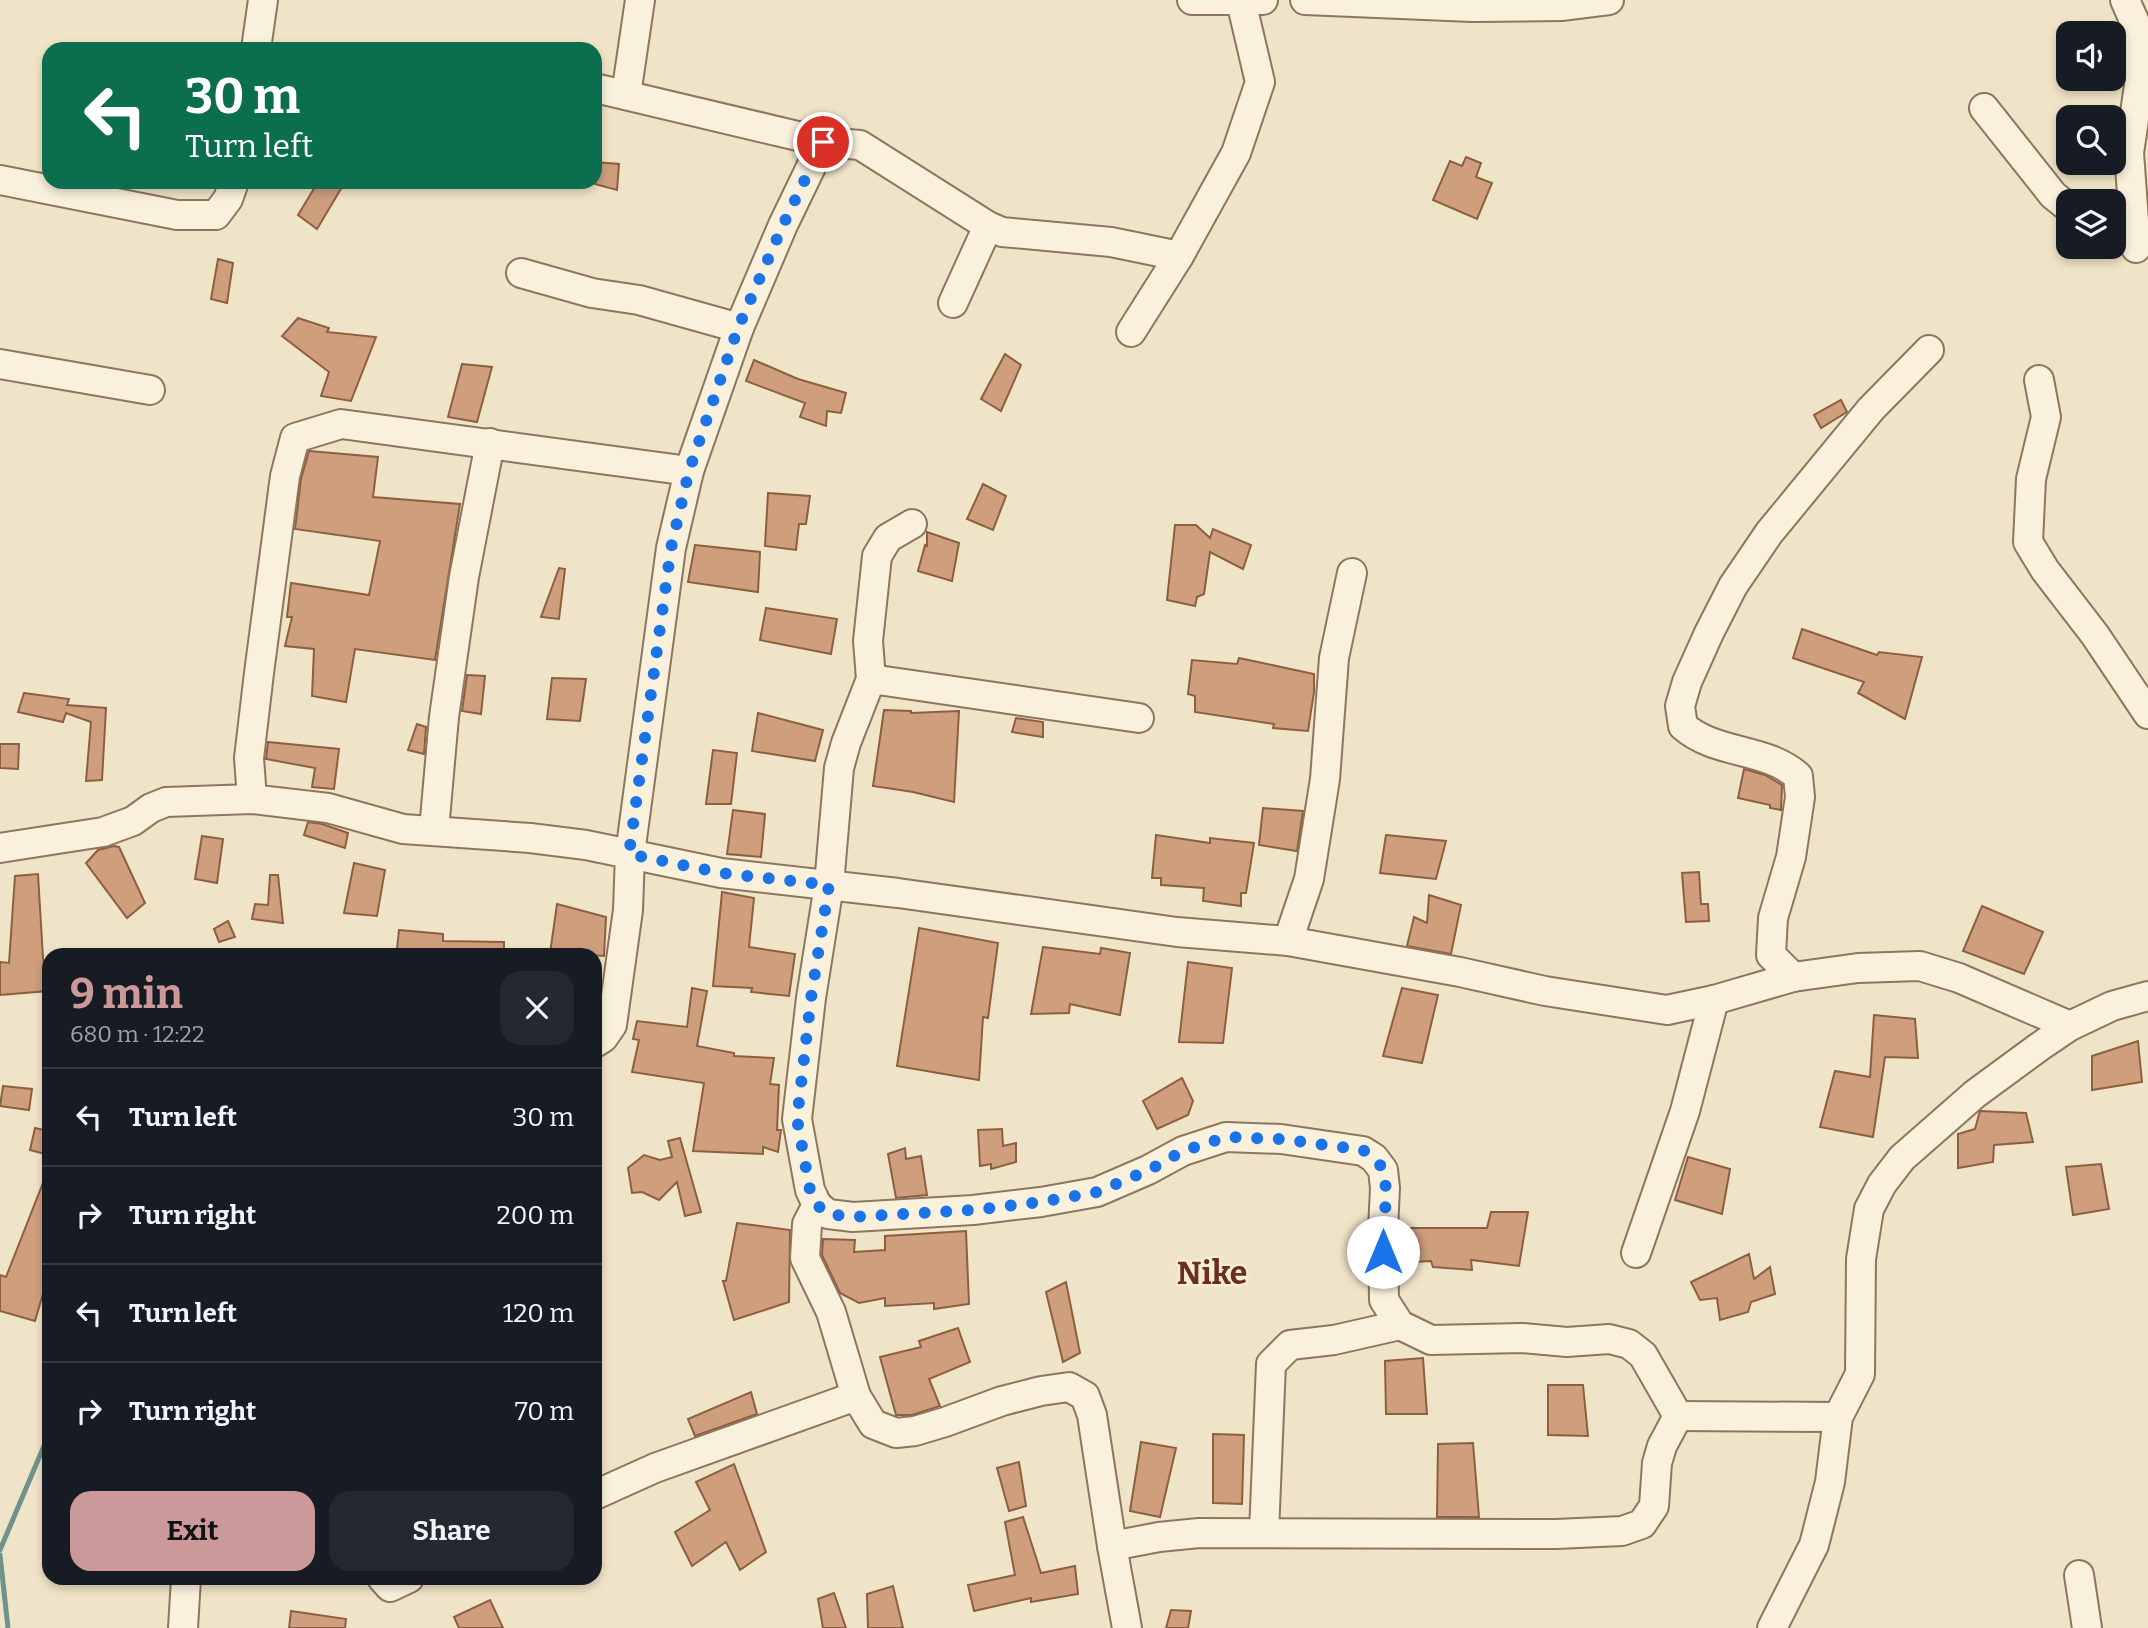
<!DOCTYPE html>
<html lang="en">
<head>
<meta charset="utf-8">
<style>
	:root { --surface:#171b24; --page:#242831; --text:#f1f3f6; --muted:#9ea1a6; --line:#363941; --accent:#cc999b }
	body { margin:0; font-family:Bitter,serif; background:var(--page); color:var(--text); height:100vh; display:flex; flex-direction:column; font-size:26px; white-space:nowrap }
	* { box-sizing:border-box; margin:0 }
	p { font-size:23px; color:var(--muted) }
	.icon { flex:none; width:38px; height:38px; fill:none; stroke:currentColor; stroke-width:2; stroke-linecap:round; stroke-linejoin:round }
	.map { position:relative; flex:1; overflow:hidden }
	.sheet { position:absolute; left:42px; top:948px; width:560px; height:637px; display:flex; flex-direction:column; background:var(--surface); border-radius:21px; box-shadow:0 4px 10px #0003 }
	.sheet>* { flex:none }
	.top-card { position:absolute; left:42px; top:42px; width:560px; height:147px; border-radius:21px; box-shadow:0 4px 10px #0003; background:#0b6e4f; color:#fff; overflow:hidden }
	.buttons { position:absolute; left:2056px; top:21px; display:grid; gap:14px }
	.buttons a { display:grid; place-items:center; width:70px; height:70px; border-radius:14px; background:var(--surface); box-shadow:0 4px 10px #0003; font-size:35px }
	.pin { position:absolute; display:grid; place-items:center; width:60px; height:60px; color:#fff; margin:-30px; border:4px solid #fff; border-radius:50%; box-shadow:0 2px 7px #0007 }
	.me { position:absolute; width:77px; margin:-38px; rotate:0deg; stroke-linejoin:round; filter:drop-shadow(0 0 5px #0008) }
	.turn { display:flex; align-items:center; gap:24px; height:147px; padding:0 28px; font-size:32px }
	.turn .icon { width:91px; height:91px; stroke-width:2.5 }
	.turn b { display:block; font-size:49px; line-height:60px }
	.round { display:grid; place-items:center; flex:none; width:74px; height:74px; border-radius:21px; background:var(--page) }
	.summary { display:flex; align-items:center; justify-content:space-between; height:119px; padding:0 28px }
	h1 { font-size:42px; font-weight:700; line-height:52px; color:var(--accent) }
	.primary-button { display:flex; gap:14px; margin-top:auto; padding:14px 28px }
	.primary-button a { flex:1; height:80px; border-radius:21px; background:var(--accent); color:#111; font-size:28px; font-weight:700; line-height:80px; text-align:center }
	.primary-button a+a { background:var(--page); color:var(--text) }
	ul { padding:0; list-style:none }
	li { display:flex; align-items:center; gap:21px; height:98px; padding:0 28px; border-top:2px solid var(--line) }
	li div { flex:1 }
	li b { display:block; font-size:26px }
	li em { font-style:normal }
	.map>svg:first-child { display:block }
	.lines { fill:none; stroke-linecap:round; stroke-linejoin:round }
	.stream { stroke:#6f938a; stroke-width:5 }
	.building { fill:#cf9f7d; stroke:#8d5f41; stroke-width:2 }
	.minor-casing { stroke:#8d765c; stroke-width:32 }
	.minor { stroke:#faf1dc; stroke-width:28 }
	.route { stroke:#1a73e8; stroke-width:12; stroke-dasharray:0 21.6 }
	.labels { text-anchor:middle; dominant-baseline:central; stroke-width:5; stroke-linejoin:round; paint-order:stroke }
	.district-label { font-size:32px; font-weight:bold; fill:#6b2e1e; stroke:#f7eed8 }
</style>
</head>
<body>
<div class="map">
<svg width="2148" height="1628" viewBox="0 0 2148 1628">
	<rect width="100%" height="100%" fill="#f0e4c8"/>
	<g class="lines">
		<!-- stream -->
		<g class="stream">
			<polyline points="0,1550 49,1434"/>
			<polyline points="0,1555 8,1628"/>
		</g>
	</g>
	<!-- building -->
	<g class="building">
		<polygon points="1466,157 1481,163 1476,177 1492,183 1477,219 1433,200 1450,161 1462,166"/>
		<polygon points="595,162 619,164 617,190 595,184"/>
		<polygon points="318,182 345,182 317,229 298,215"/>
		<polygon points="218,259 233,263 227,303 211,299"/>
		<polygon points="298,318 329,328 327,332 376,337 351,401 321,396 329,372 282,336"/>
		<polygon points="1005,354 1021,365 1001,411 981,399"/>
		<polygon points="754,360 798,379 846,393 841,413 827,411 826,426 800,417 805,403 746,381"/>
		<polygon points="462,364 492,367 477,422 448,417"/>
		<polygon points="1841,400 1847,412 1821,428 1814,415"/>
		<polygon points="309,451 378,457 373,497 460,504 435,660 355,649 346,702 312,696 314,649 285,646 292,617 287,617 291,583 369,595 380,541 295,529 301,479"/>
		<polygon points="983,484 1006,496 993,530 967,519"/>
		<polygon points="768,493 810,496 806,524 799,524 796,550 765,546"/>
		<polygon points="1175,525 1196,525 1210,538 1213,529 1251,545 1243,569 1210,552 1204,594 1197,597 1195,606 1167,600"/>
		<polygon points="927,532 959,543 952,581 918,571 925,545 927,546"/>
		<polygon points="695,545 760,552 758,592 688,582"/>
		<polygon points="559,568 565,569 559,619 541,617"/>
		<polygon points="766,608 837,619 831,654 760,640"/>
		<polygon points="1802,629 1877,655 1879,652 1922,657 1905,719 1858,693 1864,682 1793,658"/>
		<polygon points="1239,658 1314,674 1314,692 1308,731 1273,728 1274,724 1195,712 1195,696 1188,694 1192,660 1237,664"/>
		<polygon points="467,675 485,676 481,714 462,711"/>
		<polygon points="552,678 586,679 580,721 547,719"/>
		<polygon points="24,693 69,699 67,705 106,708 102,780 86,781 91,722 66,713 63,722 18,712"/>
		<polygon points="884,710 911,711 911,713 959,711 954,802 913,792 873,786"/>
		<polygon points="758,713 823,730 815,761 752,751"/>
		<polygon points="1016,718 1043,722 1043,737 1012,732"/>
		<polygon points="417,724 426,727 424,754 408,750"/>
		<polygon points="268,742 339,749 334,789 312,787 315,768 266,759"/>
		<polygon points="0,744 19,744 18,769 0,768"/>
		<polygon points="713,750 737,753 731,804 706,804"/>
		<polygon points="1744,769 1765,775 1782,785 1781,810 1770,808 1770,805 1738,798"/>
		<polygon points="1263,808 1303,811 1297,851 1259,845"/>
		<polygon points="733,810 765,814 761,857 727,854"/>
		<polygon points="308,822 322,824 348,833 345,848 304,835"/>
		<polygon points="1156,835 1210,843 1210,838 1254,843 1246,893 1241,893 1241,906 1203,901 1204,888 1161,885 1161,878 1152,878"/>
		<polygon points="1386,835 1446,841 1436,879 1380,873"/>
		<polygon points="202,836 223,839 217,883 195,879"/>
		<polygon points="114,846 119,847 145,903 127,918 86,863 98,850"/>
		<polygon points="354,863 385,870 377,916 344,913"/>
		<polygon points="1699,872 1701,904 1708,904 1709,921 1686,922 1682,873"/>
		<polygon points="38,874 43,958 48,991 0,995 0,962 9,963 15,876"/>
		<polygon points="270,875 278,875 283,923 252,919 255,904 268,905"/>
		<polygon points="722,892 754,898 749,947 795,954 789,996 751,992 752,988 713,986"/>
		<polygon points="1429,895 1461,905 1451,954 1407,946 1414,917 1427,923"/>
		<polygon points="557,904 606,917 604,956 550,953"/>
		<polygon points="1982,906 2043,932 2024,974 1963,951"/>
		<polygon points="228,921 235,937 219,942 214,929"/>
		<polygon points="919,928 998,943 988,1018 983,1017 979,1080 897,1066"/>
		<polygon points="399,930 443,934 443,941 504,942 504,956 445,956 397,949"/>
		<polygon points="1043,947 1100,954 1101,948 1130,953 1120,1015 1070,1004 1069,1013 1031,1014"/>
		<polygon points="1188,962 1232,968 1223,1043 1179,1042"/>
		<polygon points="692,988 707,991 697,1046 734,1053 734,1056 774,1058 770,1084 779,1085 777,1130 781,1130 778,1152 763,1147 763,1154 693,1151 704,1083 632,1072 639,1040 633,1039 637,1021 687,1027"/>
		<polygon points="1402,988 1438,995 1422,1063 1383,1056"/>
		<polygon points="1874,1015 1915,1019 1918,1058 1885,1057 1873,1137 1820,1127 1835,1071 1870,1077"/>
		<polygon points="2138,1041 2142,1082 2092,1090 2092,1056"/>
		<polygon points="1182,1078 1193,1101 1188,1115 1157,1129 1143,1101"/>
		<polygon points="3,1086 32,1089 29,1110 0,1106"/>
		<polygon points="1980,1111 2026,1113 2033,1142 1994,1145 1993,1162 1958,1168 1958,1134 1975,1129"/>
		<polygon points="35,1128 49,1131 49,1155 30,1150"/>
		<polygon points="1002,1129 1003,1146 1016,1143 1016,1162 991,1169 991,1164 980,1166 978,1130"/>
		<polygon points="680,1138 701,1212 685,1216 677,1182 659,1200 642,1192 632,1193 628,1168 644,1155 660,1160 672,1157 668,1141"/>
		<polygon points="905,1148 906,1159 921,1156 927,1195 896,1198 888,1154"/>
		<polygon points="1688,1157 1730,1169 1722,1214 1675,1200"/>
		<polygon points="2101,1164 2109,1209 2073,1215 2066,1167"/>
		<polygon points="48,1170 49,1273 35,1321 0,1311 0,1275 6,1277"/>
		<polygon points="1491,1212 1528,1212 1519,1266 1471,1260 1472,1270 1433,1267 1431,1261 1413,1262 1413,1257 1400,1258 1401,1228 1487,1228"/>
		<polygon points="737,1223 790,1230 789,1302 734,1320 723,1281 726,1281"/>
		<polygon points="966,1231 969,1304 934,1309 934,1303 885,1306 885,1298 859,1303 840,1293 822,1255 823,1239 855,1240 854,1252 885,1250 885,1236"/>
		<polygon points="1749,1254 1754,1279 1770,1267 1775,1294 1751,1302 1748,1312 1720,1320 1717,1298 1700,1300 1691,1282"/>
		<polygon points="1066,1282 1080,1353 1063,1362 1046,1292"/>
		<polygon points="958,1328 970,1362 929,1379 940,1406 912,1415 896,1415 880,1357 921,1347 919,1341"/>
		<polygon points="1423,1358 1427,1414 1386,1414 1385,1361"/>
		<polygon points="1548,1385 1583,1385 1588,1436 1548,1435"/>
		<polygon points="751,1392 757,1414 695,1436 688,1419"/>
		<polygon points="1213,1434 1244,1435 1242,1504 1213,1503"/>
		<polygon points="1141,1442 1176,1448 1160,1517 1130,1511"/>
		<polygon points="1473,1443 1479,1517 1437,1517 1438,1444"/>
		<polygon points="1019,1462 1026,1506 1009,1511 997,1468"/>
		<polygon points="734,1464 766,1552 740,1570 726,1542 692,1566 675,1532 710,1510 696,1482"/>
		<polygon points="1023,1517 1041,1573 1075,1566 1078,1594 1031,1602 1031,1598 974,1611 968,1585 1015,1575 1005,1522"/>
		<polygon points="893,1586 903,1628 868,1628 867,1594"/>
		<polygon points="834,1593 846,1628 823,1628 818,1599"/>
		<polygon points="490,1600 503,1628 459,1628 454,1617"/>
		<polygon points="1171,1610 1191,1611 1188,1628 1166,1628"/>
		<polygon points="291,1611 346,1619 345,1628 289,1628"/>
	</g>
	<g class="lines">
		<defs>
			<g id="minor">
				<polyline points="1192,0 1263,0"/>
				<polyline points="1305,0 1472,7 1561,6 1609,0"/>
				<polyline points="2125,0 2136,25 2140,79 2129,153 2136,248"/>
				<polyline points="256,49 263,0"/>
				<polyline points="595,88 823,142 860,145 988,226 1002,232 1111,242 1179,256"/>
				<polyline points="626,95 640,0"/>
				<polyline points="1984,108 2053,195 2068,207"/>
				<polyline points="0,180 177,215 216,215 228,199 234,182"/>
				<polyline points="521,273 592,293 639,300 739,328"/>
				<polyline points="953,303 988,226"/>
				<polyline points="1131,332 1179,256 1236,153 1260,82 1241,1"/>
				<polyline points="0,364 150,390"/>
				<polyline points="2039,380 2046,417 2031,479 2028,542 2045,570 2095,635 2148,714"/>
				<polyline points="912,524 888,538 877,556 868,641 871,679 846,743 839,768 829,885 811,998 797,1119 810,1190 817,1205 828,1214 853,1217 973,1210 1041,1202 1097,1192 1148,1170 1183,1151 1226,1137 1281,1139 1363,1151 1374,1158 1383,1170 1385,1188 1383,1229 1384,1300 1400,1325 1431,1340 1522,1338 1567,1342 1609,1339 1629,1344 1643,1355 1678,1416"/>
				<polyline points="871,679 1139,718"/>
				<polyline points="252,799 249,758 259,673 285,476 295,438 341,424 689,471"/>
				<polyline points="434,830 444,717 464,577 490,443"/>
				<polyline points="0,848 103,832 133,821 151,808 166,802 252,799 328,808 403,829 530,838 586,845 721,873 898,893 1177,932 1288,941 1460,972 1545,991 1667,1010 1714,1000 1793,977 1858,968 1920,966 1959,978 2070,1026"/>
				<polyline points="1288,941 1309,879 1325,779 1334,658 1352,573"/>
				<path d="M1793,977L1771,955L1773,918L1791,857L1800,797L1798,776C1765,747 1716,755 1683,726L1680,706L1687,682L1709,633L1733,586L1769,533L1871,409L1929,350"/>
				<polyline points="595,1043 603,1038 612,1025 628,910 630,854 671,548 689,471 739,328 783,225 823,142"/>
				<polyline points="817,1205 807,1224 805,1258 831,1312 856,1396 873,1424 896,1433 915,1431 945,1422 1002,1401 1041,1391 1069,1387 1085,1396 1092,1415 1112,1546 1127,1628"/>
				<polyline points="1636,1253 1685,1111 1714,1000"/>
				<polyline points="1678,1416 1838,1417"/>
				<polyline points="595,1495 655,1468 856,1396"/>
				<polyline points="1264,1533 1271,1364 1290,1345 1334,1340 1400,1325"/>
				<polyline points="1112,1546 1159,1537 1199,1533 1556,1534 1622,1531 1642,1524 1654,1506 1657,1463 1662,1446 1678,1416"/>
				<polyline points="2079,1575 2087,1628"/>
				<polyline points="382,1578 390,1587 409,1578"/>
				<polyline points="183,1628 186,1578"/>
				<polyline points="1772,1628 1814,1545 1830,1482 1838,1417 1860,1374 1861,1259 1869,1209 1882,1184 1902,1158 1975,1094 2039,1047 2070,1026 2112,1006 2148,996"/>
			</g>
		</defs>
		<!-- minor casing -->
		<use href="#minor" class="minor-casing"/>
		<!-- minor -->
		<use href="#minor" class="minor"/>
	</g>
	<g class="lines">
		<!-- route -->
		<path class="route" d="M823,142L783,225L738,328L689,471L671,548L629,854L721,873L829,885L811,998L797,1119L810,1190L817,1205L828,1214L853,1217L974,1210L1041,1202L1097,1192L1149,1170L1183,1151L1226,1137L1281,1139L1363,1150C1370,1155 1379,1161 1383,1170C1389,1183 1383,1234 1383,1252"/>
	</g>
	<g class="labels">
		<!-- district labels -->
		<g class="district-label">
			<text x="1212" y="1273">Nike</text>
		</g>
	</g>
</svg>
<div class="buttons">
<a><svg class="icon" aria-label="sound" viewBox="0 0 24 24"><path d="M4 9h4l5-4v14l-5-4H4zM17 9q2 3 0 6"/></svg></a>
<a><svg class="icon" aria-label="search" viewBox="0 0 24 24"><circle cx="10" cy="10" r="6"/><path d="M15 15l6 6"/></svg></a>
<a><svg class="icon" aria-label="layers" viewBox="0 0 24 24"><path d="M12 4l9 5-9 5-9-5zM3 14l9 5 9-5"/></svg></a>
</div>
<div class="pin" style="left:823px;top:142px;background:#d93025"><svg class="icon" aria-label="arrive" viewBox="0 0 24 24"><path d="M6 21V4h12l-3 4 3 4H6"/></svg></div>
<svg class="me" style="left:1383px;top:1252px" viewBox="-20 -20 40 40"><circle r="19" fill="#fff"/><path d="M0-13L10 11 0 6-10 11z" fill="#1a73e8"/></svg>
<div class="top-card">
<div class="turn"><svg class="icon" aria-label="left" viewBox="0 0 24 24"><path d="M17 20v-9H6M10 6l-5 5 5 5"/></svg><div><b>30 m</b>Turn left</div></div>
</div>
<section class="sheet">
<div class="summary"><div><h1>9 min</h1><p>680 m · 12:22</p></div><a class="round"><svg class="icon" aria-label="close" viewBox="0 0 24 24"><path d="M6 6l12 12M18 6L6 18"/></svg></a></div>
<ul>
<li><svg class="icon" aria-label="left" viewBox="0 0 24 24"><path d="M17 20v-9H6M10 6l-5 5 5 5"/></svg><div><b>Turn left</b></div><em>30 m</em></li>
<li><svg class="icon" aria-label="right" viewBox="0 0 24 24"><path d="M7 20v-9h11M14 6l5 5-5 5"/></svg><div><b>Turn right</b></div><em>200 m</em></li>
<li><svg class="icon" aria-label="left" viewBox="0 0 24 24"><path d="M17 20v-9H6M10 6l-5 5 5 5"/></svg><div><b>Turn left</b></div><em>120 m</em></li>
<li><svg class="icon" aria-label="right" viewBox="0 0 24 24"><path d="M7 20v-9h11M14 6l5 5-5 5"/></svg><div><b>Turn right</b></div><em>70 m</em></li>
</ul>
<div class="primary-button"><a>Exit</a><a>Share</a></div>
</section>
</div>
</body>
</html>
